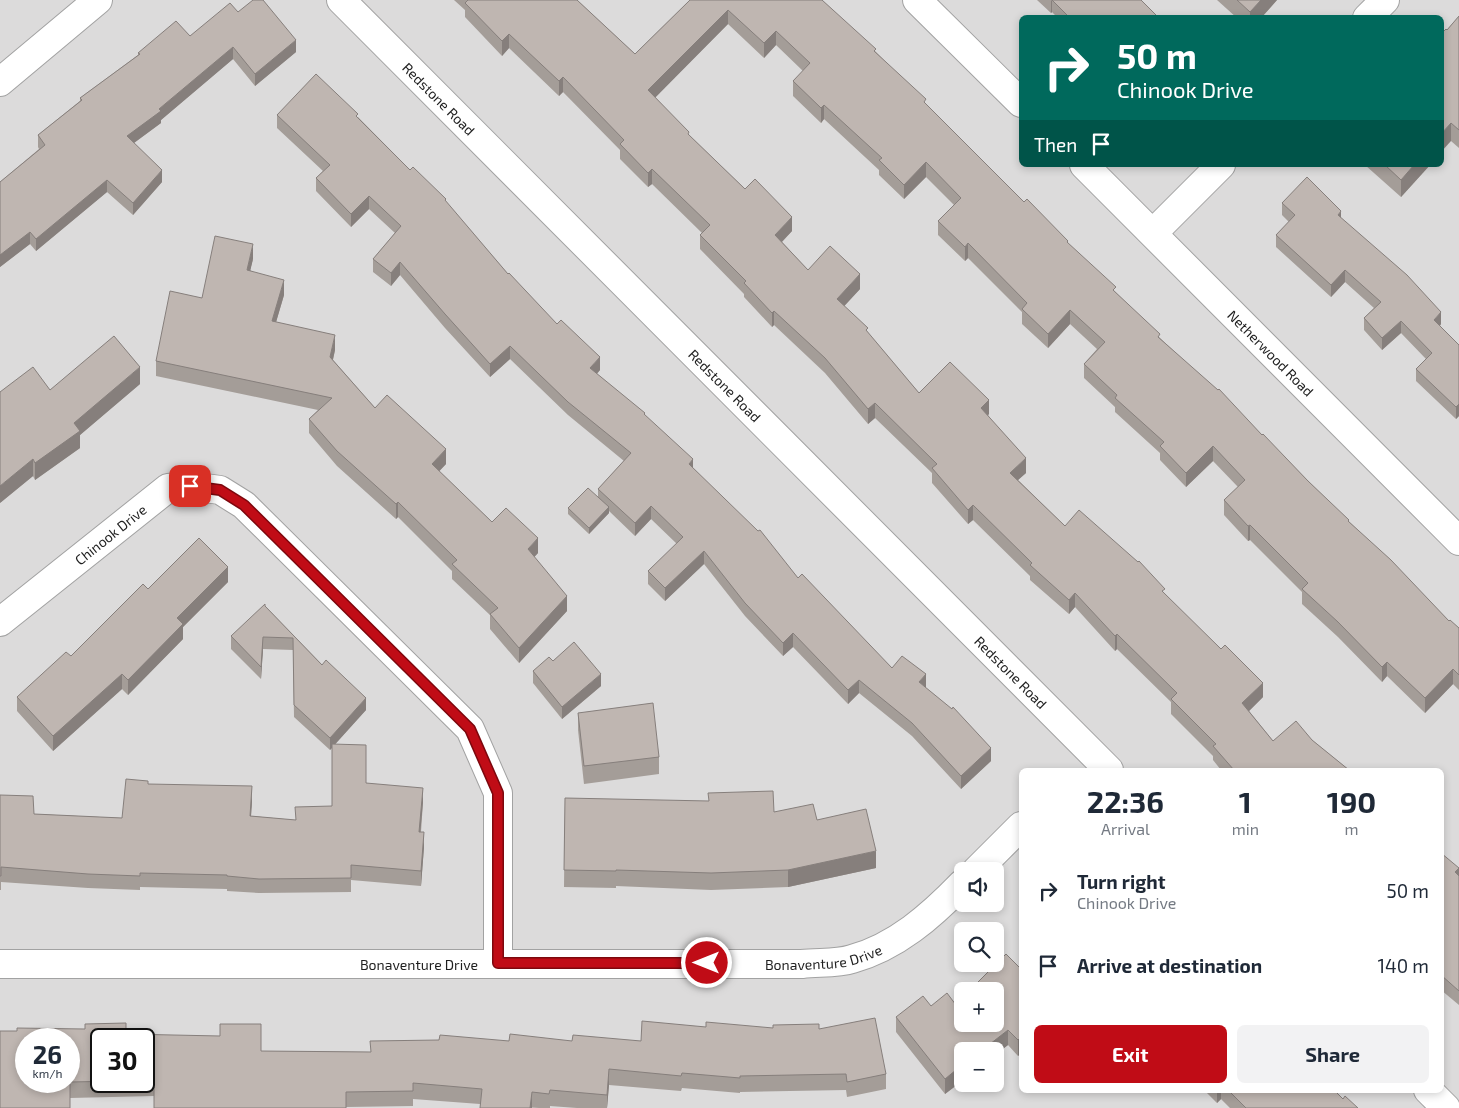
<!DOCTYPE html>
<html lang="en">
<head>
<meta charset="utf-8">
<style>
	:root { --surface:#fff; --page:#f2f2f3; --text:#1f2937; --muted:#747a83; --accent:#c00c16 }
	body { margin:0; font-family:"Exo 2",sans-serif; background:var(--page); color:var(--text); height:100vh; display:flex; flex-direction:column; font-size:19px; white-space:nowrap }
	* { box-sizing:border-box; margin:0 }
	p { font-size:16px; color:var(--muted) }
	.icon { flex:none; width:28px; height:28px; fill:none; stroke:currentColor; stroke-width:2; stroke-linecap:round; stroke-linejoin:round }
	.map { position:relative; flex:1; overflow:hidden }
	.panel { position:absolute; left:1019px; top:768px; width:425px; height:325px; display:flex; flex-direction:column; background:var(--surface); border-radius:8px; box-shadow:0 2px 8px #0003 }
	.panel>* { flex:none }
	.top-card { position:absolute; left:1019px; top:15px; width:425px; height:152px; border-radius:8px; box-shadow:0 2px 8px #0003; background:#00695c; color:#fff; overflow:hidden }
	.fabs { position:absolute; left:954px; top:862px; display:grid; gap:10px }
	.fabs a { display:grid; place-items:center; width:50px; height:50px; border-radius:8px; background:var(--surface); box-shadow:0 2px 8px #0003; font-size:25px }
	.speed { position:absolute; left:15px; top:1028px; display:flex; gap:10px; font-size:25px; font-weight:700; text-align:center }
	.speed>* { display:grid; place-content:center; width:65px; height:65px; border-radius:50%; background:var(--surface); box-shadow:0 2px 8px #0003; line-height:1 }
	.speed small { font-size:12px; font-weight:400 }
	.speed .limit { border:2px solid #111; border-radius:8px; background:#fff; color:#111 }
	.pin { position:absolute; display:grid; place-items:center; width:42px; height:42px; color:#fff; margin:-21px; border-radius:10px; box-shadow:0 2px 8px #0006 }
	.me { position:absolute; width:55px; margin:-28px; rotate:270deg; stroke-linejoin:round; filter:drop-shadow(0 0 4px #0008) }
	.turn { display:flex; align-items:center; gap:18px; height:105px; padding:0 15px; font-size:22px }
	.turn .icon { width:65px; height:65px; stroke-width:2.5 }
	.turn b { display:block; font-size:35px; line-height:42px }
	.then { display:flex; align-items:center; height:48px; padding:0 15px; background:#0003; gap:10px; font-size:19px }
	.eta { display:flex; justify-content:space-evenly; align-items:center; height:85px; text-align:center }
	.eta b { font-size:30px; font-weight:700; line-height:35px }
	.primary-button { display:flex; gap:10px; margin-top:auto; padding:10px 15px }
	.primary-button a { flex:1; height:58px; border-radius:8px; background:var(--accent); color:#fff; font-size:20px; font-weight:700; line-height:58px; text-align:center }
	.primary-button a+a { background:var(--page); color:var(--text) }
	ul { padding:0; list-style:none }
	li { display:flex; align-items:center; gap:15px; height:75px; padding:0 15px }
	li div { flex:1 }
	li b { display:block; font-size:19px }
	li em { font-style:normal }
	.map>svg:first-child { display:block }
	.residential { fill:#dcdbdb; fill-rule:evenodd }
	.lines { fill:none; stroke-linecap:round; stroke-linejoin:round }
	.minor-casing { stroke:#a2a2a2; stroke-width:30 }
	.minor { stroke:#fff; stroke-width:28 }
	.wall { fill:#a49d98; fill-rule:evenodd }
	.shaded-wall { fill:#867f7c }
	.building { fill:#bfb6b1; stroke:#867f7c; fill-rule:evenodd }
	.route-casing { stroke:#7d080e; stroke-width:12 }
	.route { stroke:#c00c16; stroke-width:9 }
	.labels { text-anchor:middle; dominant-baseline:central; stroke-width:4.5; stroke-linejoin:round; paint-order:stroke }
	.street-label { font-size:14px; fill:#1e1e1e; stroke:#fff }
</style>
</head>
<body>
<div class="map">
<svg width="1459" height="1108" viewBox="0 0 1459 1108">
	<rect width="100%" height="100%" fill="#eeebe5"/>
	<!-- residential -->
	<path class="residential" d="M0,0H1459V1108H0ZM1021,18H1441V165H1021ZM1021,770H1441V1090H1021ZM962,871H995V904H962ZM962,931H995V964H962ZM962,991H995V1024H962ZM26,1039H69V1081H26ZM101,1039H144V1081H101ZM962,1051H995V1084H962Z"/>
	<g class="lines">
		<defs>
			<g id="minor">
				<path id="s1" d="M341,0L1109,770"/>
				<polyline points="917,0 1021,103"/>
				<polyline points="1367,18 1385,0"/>
				<polyline points="0,82 98,0"/>
				<path id="s2" d="M1084,165L1459,541"/>
				<polyline points="1153,233 1221,165"/>
				<path id="s3" d="M0,622L168,488L190,486L220,490L244,505L470,729L498,793V963"/>
				<polyline points="976,871 1021,826"/>
				<path id="s4" d="M0,964H802C818,962 837,964 852,959C896,947 931,916 962,884"/>
				<polyline points="1428,1090 1446,1108"/>
			</g>
		</defs>
		<!-- minor casing -->
		<use href="#minor" class="minor-casing"/>
		<!-- minor -->
		<use href="#minor" class="minor"/>
	</g>
	<!-- wall -->
	<g class="wall">
		<polygon points="454,0 577,0 635,54 690,0 822,0 876,52 926,104 1024,202 1068,243 1160,338 1262,435 1449,621 1459,628 1459,690 1453,684 1425,713 1387,676 1382,682 1338,637 1302,604 1302,592 1250,540 1248,541 1224,515 1224,500 1238,487 1213,461 1186,487 1160,460 1160,453 1115,412 1115,407 1084,378 1084,364 1097,349 1070,324 1048,348 1022,324 1022,312 968,258 965,261 938,235 938,221 954,205 926,177 904,199 879,175 879,170 824,119 821,123 793,96 793,81 803,71 776,45 764,58 728,24 655,97 689,135 745,189 792,231 782,242 808,270 860,289 844,306 868,333 919,393 989,414 988,415 1026,473 1018,480 1065,526 1165,594 1263,697 1249,711 1273,741 1312,740 1349,770 1221,770 1213,760 1213,756 1171,714 1171,702 1117,649 1115,651 1075,607 1069,614 1030,580 1030,576 973,520 968,524 932,483 932,473 875,418 868,424 825,373 774,325 772,327 744,297 744,294 700,249 700,235 702,233 652,184 648,187 620,159 620,150 563,92 559,96 509,48 502,56 465,17 465,10"/>
		<polygon points="1037,0 1141,0 1159,18 1058,18 1052,12 1051,13"/>
		<polygon points="1217,0 1277,0 1261,18 1237,18"/>
		<polygon points="238,12 296,52 255,86 233,59 161,120 161,123 134,143 162,182 133,215 107,192 36,251 30,244 0,267 0,182 39,149 38,147 38,135 80,101 80,98 138,55 138,53 190,36"/>
		<polygon points="1459,16 1459,148 1451,141 1447,30"/>
		<polygon points="277,115 358,117 410,170 446,202 508,274 600,370 597,374 645,415 693,468 798,578 892,668 926,688 991,761 961,789 912,736 859,693 848,704 793,647 783,656 745,616 704,564 665,601 648,584 648,571 677,544 651,519 635,536 609,511 609,513 589,534 568,514 568,508 598,497 598,489 624,461 568,415 510,359 490,377 445,328 400,275 391,286 373,272 373,259 395,233 369,209 351,227 316,191 316,178 323,171 277,128"/>
		<polygon points="1365,165 1430,165 1401,197"/>
		<polygon points="1282,203 1341,218 1441,324 1440,326 1459,345 1459,416 1456,419 1416,381 1416,369 1426,359 1401,333 1382,350 1364,330 1364,318 1374,308 1345,282 1331,297 1276,247 1276,235 1289,222 1282,215"/>
		<polygon points="253,259 250,270 284,295 276,322 335,350 333,360 375,408 446,464 439,471 492,522 538,553 534,557 567,611 519,663 490,629 490,615 452,579 452,571 398,517 396,519 337,466 309,433 309,419 318,410 156,376 156,361"/>
		<polygon points="140,384 80,435 80,448 35,480 33,476 0,503 50,390"/>
		<polygon points="228,582 183,627 183,639 128,695 122,689 53,751 17,711 17,697 71,656 148,589"/>
		<polygon points="265,606 366,710 335,744 366,783 423,802 421,832 424,847 421,886 351,880 351,892 259,893 227,891 227,889 140,887 140,890 88,888 1,882 1,890 0,890 0,795 34,814 122,818 148,784 252,801 251,816 295,820 332,806 332,748 330,750 294,717 293,650 263,649 261,679 231,649 231,636"/>
		<polygon points="533,671 601,686 562,719 533,683"/>
		<polygon points="578,713 659,757 659,774 584,784 578,730"/>
		<polygon points="565,798 774,812 817,820 876,868 788,887 711,890 616,886 616,888 564,887"/>
		<polygon points="1441,853 1459,876 1459,1005 1441,990"/>
		<polygon points="1021,969 1021,1053 1018,1056 1008,1045 995,1055 995,1051 962,1051 962,1081 945,1094 896,1032 896,1017 956,1005"/>
		<path d="M706,1027L819,1029L886,1074V1089L847,1097L846,1090L740,1092V1093L682,1088L681,1091L609,1085L607,1108H577L550,1106V1108H539L480,1104L413,1099V1106L346,1107L154,1096L70,1098L17,1031L126,1034L261,1051L371,1052L509,1041H641ZM144,1039V1081H101Z"/>
		<polygon points="1204,1090 1334,1090 1343,1099 1358,1108 1230,1108 1221,1099 1217,1103"/>
	</g>
	<!-- shaded-wall -->
	<g class="shaded-wall">
		<polygon points="1052,0 1052,12 1051,13 1051,1"/>
		<polygon points="1261,0 1277,0 1261,18 1250,18 1250,12"/>
		<polygon points="728,10 728,24 648,105 648,90"/>
		<polygon points="776,31 776,45 764,58 764,43"/>
		<polygon points="509,34 509,48 502,56 502,41"/>
		<polygon points="296,40 296,52 255,86 255,74"/>
		<polygon points="233,47 233,59 161,120 161,123 127,148 127,136"/>
		<polygon points="563,77 563,92 559,96 559,81"/>
		<polygon points="824,105 824,119 821,123 821,108"/>
		<polygon points="1451,123 1451,141 1441,152 1441,134"/>
		<polygon points="926,162 926,177 904,199 904,185"/>
		<polygon points="1414,165 1430,165 1401,197 1401,180"/>
		<polygon points="652,169 652,184 648,187 648,173"/>
		<polygon points="162,170 162,182 133,215 133,203"/>
		<polygon points="107,180 107,192 36,251 36,239"/>
		<polygon points="369,196 369,209 351,227 351,214"/>
		<polygon points="1341,211 1341,223 1338,215"/>
		<polygon points="792,217 792,231 775,249 775,235"/>
		<polygon points="30,232 30,244 0,267 0,255"/>
		<polygon points="968,243 968,258 965,261 965,247"/>
		<polygon points="253,244 253,259 247,285 247,270"/>
		<polygon points="400,262 400,275 391,286 391,273"/>
		<polygon points="1345,270 1345,282 1331,297 1331,285"/>
		<polygon points="860,274 860,289 837,314 837,299"/>
		<polygon points="284,280 284,295 272,336 272,321"/>
		<polygon points="1070,310 1070,324 1048,348 1048,334"/>
		<polygon points="774,311 774,325 772,327 772,313"/>
		<polygon points="1441,312 1441,324 1434,332 1434,320"/>
		<polygon points="1401,321 1401,333 1382,350 1382,338"/>
		<polygon points="335,335 335,350 330,372 330,357"/>
		<polygon points="510,346 510,359 490,377 490,364"/>
		<polygon points="600,357 600,370 590,381 590,368"/>
		<polygon points="140,367 140,384 80,435 80,448 35,480 35,463 74,423"/>
		<polygon points="989,400 989,414 981,422 981,408"/>
		<polygon points="875,403 875,418 868,424 868,409"/>
		<polygon points="1459,404 1459,416 1456,419 1456,407"/>
		<polygon points="1213,446 1213,461 1186,487 1186,473"/>
		<polygon points="446,449 446,464 432,479 432,464"/>
		<polygon points="1026,458 1026,473 1010,487 1010,473"/>
		<polygon points="33,459 33,476 0,503 0,486"/>
		<polygon points="693,459 693,472 689,464"/>
		<polygon points="398,502 398,517 396,519 396,504"/>
		<polygon points="973,505 973,520 968,524 968,510"/>
		<polygon points="651,506 651,519 635,536 635,523"/>
		<polygon points="609,507 609,513 589,534 589,528"/>
		<polygon points="1250,525 1250,540 1248,541 1248,526"/>
		<polygon points="538,538 538,553 528,564 528,549"/>
		<polygon points="704,551 704,564 665,601 665,588"/>
		<polygon points="228,567 228,582 183,627 183,639 128,695 128,680 177,618"/>
		<polygon points="1075,593 1075,607 1069,614 1069,600"/>
		<polygon points="567,596 567,611 519,663 519,648"/>
		<polygon points="793,633 793,647 783,656 783,643"/>
		<polygon points="1117,634 1117,649 1115,651 1115,636"/>
		<polygon points="263,637 263,649 261,679 261,667"/>
		<polygon points="1387,662 1387,676 1382,682 1382,667"/>
		<polygon points="1453,669 1453,684 1425,713 1425,698"/>
		<polygon points="122,674 122,689 53,751 53,736"/>
		<polygon points="601,674 601,686 562,719 562,707"/>
		<polygon points="926,674 926,688 919,682"/>
		<polygon points="859,680 859,693 848,704 848,690"/>
		<polygon points="1263,683 1263,697 1242,718 1242,703"/>
		<polygon points="366,698 366,710 330,750 330,738"/>
		<polygon points="991,748 991,761 961,789 961,776"/>
		<polygon points="252,786 252,801 250,831 250,816"/>
		<polygon points="423,788 423,802 419,846 419,832"/>
		<polygon points="424,832 424,847 421,886 421,871"/>
		<polygon points="876,851 876,868 788,887 788,870"/>
		<polygon points="1459,868 1459,882 1455,872"/>
		<polygon points="1008,1030 1008,1045 995,1055 995,1051 981,1051"/>
		<polygon points="1021,1037 1021,1053 1018,1056 1018,1040"/>
		<polygon points="962,1065 962,1081 945,1094 945,1079"/>
		<polygon points="609,1069 609,1085 607,1108 607,1095"/>
		<polygon points="1217,1090 1221,1090 1221,1099 1217,1103"/>
		<polygon points="532,1092 532,1108 530,1108"/>
	</g>
	<!-- building -->
	<g class="building">
		<polygon points="253,0 263,0 296,40 255,74 233,47 159,109 161,111 127,136 162,170 133,203 107,180 36,239 30,232 0,255 0,182 45,145 38,135 82,100 80,98 140,54 138,53 176,21 190,36 230,3 238,12"/>
		<polygon points="468,0 577,0 635,54 690,0 822,0 876,49 874,51 926,99 924,102 1024,202 1027,199 1068,241 1067,242 1116,287 1113,290 1160,334 1158,337 1218,390 1219,389 1262,435 1263,434 1308,481 1349,520 1348,521 1391,560 1449,621 1450,620 1459,628 1459,675 1453,669 1425,698 1387,662 1382,667 1338,622 1302,589 1308,583 1250,525 1248,526 1224,500 1245,480 1213,446 1186,473 1160,446 1164,442 1115,398 1117,395 1084,364 1105,342 1070,310 1048,334 1022,309 1027,303 968,243 965,247 938,221 961,198 926,162 904,185 879,160 882,158 824,105 821,108 793,81 810,63 776,31 764,43 728,10 648,90 689,132 688,134 745,189 755,179 792,217 775,235 808,270 830,246 860,274 837,299 868,328 866,330 919,393 950,362 989,400 981,408 1026,458 1010,473 1065,526 1079,510 1138,562 1139,561 1165,589 1162,591 1221,649 1225,645 1263,683 1242,703 1273,741 1296,721 1312,740 1349,770 1234,770 1213,746 1216,744 1171,699 1177,693 1117,634 1115,636 1075,593 1069,600 1030,565 1032,563 973,505 968,510 932,468 937,464 875,403 868,409 825,358 774,311 772,313 744,283 746,281 700,235 710,225 652,169 648,173 620,144 624,140 563,77 559,81 509,34 502,41 465,3"/>
		<polygon points="1052,0 1141,0 1159,18 1070,18"/>
		<polygon points="1237,0 1261,0 1250,12"/>
		<polygon points="1459,16 1459,130 1451,123 1441,134 1441,34 1446,29 1447,30"/>
		<polygon points="316,74 358,114 356,116 410,170 413,167 446,199 445,200 508,274 509,273 557,324 561,320 600,357 590,368 645,413 644,414 693,459 689,464 758,531 760,530 798,578 802,574 892,668 902,656 926,674 919,682 952,709 953,707 991,748 961,776 912,723 859,680 848,690 793,633 783,643 745,603 704,551 665,588 648,571 683,537 651,506 635,523 598,489 631,453 568,402 510,346 490,364 445,314 400,262 391,273 373,259 401,226 369,196 351,214 316,178 330,165 277,115"/>
		<polygon points="1385,165 1414,165 1401,180"/>
		<polygon points="1307,177 1341,211 1338,215 1407,275 1441,312 1434,320 1459,345 1459,404 1456,407 1416,369 1432,353 1401,321 1382,338 1364,318 1381,302 1345,270 1331,285 1276,235 1295,215 1282,203"/>
		<polygon points="215,236 253,244 247,270 284,280 272,321 335,335 330,357 375,408 387,395 446,449 432,464 492,522 506,508 538,538 528,549 567,596 519,648 490,614 498,608 452,564 457,560 398,502 396,504 337,451 309,419 332,398 156,361 170,291 202,298"/>
		<polygon points="114,336 140,367 74,423 80,431 35,463 33,459 0,486 0,392 33,367 50,390"/>
		<polygon points="588,488 609,507 589,528 568,508"/>
		<polygon points="199,538 228,567 177,618 183,624 128,680 122,674 53,736 17,697 66,652 71,656 143,584 148,589"/>
		<polygon points="265,604 265,606 322,665 326,660 366,698 330,738 294,705 293,638 263,637 261,667 231,636"/>
		<polygon points="574,642 601,674 562,707 533,671 549,657 553,661"/>
		<polygon points="653,703 659,757 584,766 578,713"/>
		<polygon points="332,744 366,745 366,783 423,788 419,832 424,832 421,871 351,865 351,878 259,879 227,876 227,875 140,873 140,876 88,874 1,867 1,876 0,876 0,795 33,796 34,814 122,818 126,779 148,781 148,784 252,786 250,816 296,820 295,807 332,806"/>
		<polygon points="773,791 774,812 813,804 817,820 866,809 876,851 788,870 711,873 616,870 616,871 564,870 565,798 709,801 708,793"/>
		<polygon points="1441,853 1459,868 1455,872 1459,876 1459,991 1441,975"/>
		<polygon points="1006,954 1021,969 1021,1037 1018,1040 1008,1030 981,1051 962,1051 962,1065 945,1079 896,1017 923,996 931,1006 947,993 956,1005 962,998 962,1024 995,1024 995,991 969,991"/>
		<path d="M875,1018L886,1074L847,1082L846,1074L740,1076V1078L682,1073L681,1076L609,1069L607,1095L550,1090L549,1094L532,1092L530,1108H480L482,1089L413,1083V1091L346,1092V1108H154V1080L144,1081V1039H101V1081H121L70,1082V1108H0V1031H17V1028L85,1029V1024L126,1023V1034L220,1036V1024H261V1051L371,1052L370,1041L439,1040L440,1035L509,1041L510,1034L572,1041L573,1035L641,1041L642,1021L706,1027V1022L773,1028V1025L819,1024V1029ZM26,1039H69V1081H26Z"/>
		<polygon points="1228,1090 1334,1090 1343,1099 1345,1096 1358,1108 1246,1108"/>
	</g>
	<g class="lines">
		<defs>
			<polyline id="route" points="190,486 220,490 244,505 470,729 498,793 498,963 707,963"/>
		</defs>
		<!-- route casing -->
		<use href="#route" class="route-casing"/>
		<!-- route -->
		<use href="#route" class="route"/>
	</g>
	<g class="labels">
		<!-- street labels -->
		<g class="street-label">
			<text stroke="none"><textPath href="#s1" startOffset="139">Redstone Road</textPath></text>
			<text stroke="none"><textPath href="#s2" startOffset="265">Netherwood Road</textPath></text>
			<text stroke="none"><textPath href="#s1" startOffset="544">Redstone Road</textPath></text>
			<text stroke="none"><textPath href="#s3" startOffset="141">Chinook Drive</textPath></text>
			<text stroke="none"><textPath href="#s1" startOffset="949">Redstone Road</textPath></text>
			<text stroke="none"><textPath href="#s4" startOffset="824">Bonaventure Drive</textPath></text>
			<text stroke="none"><textPath href="#s4" startOffset="419">Bonaventure Drive</textPath></text>
		</g>
	</g>
</svg>
<div class="fabs">
<a><svg class="icon" aria-label="sound" viewBox="0 0 24 24"><path d="M4 9h4l5-4v14l-5-4H4zM17 9q2 3 0 6"/></svg></a>
<a><svg class="icon" aria-label="search" viewBox="0 0 24 24"><circle cx="10" cy="10" r="6"/><path d="M15 15l6 6"/></svg></a>
<a>+</a>
<a>−</a>
</div>
<div class="speed"><div>26<small>km/h</small></div><div class="limit">30</div></div>
<div class="pin" style="left:190px;top:486px;background:#d93025"><svg class="icon" aria-label="arrive" viewBox="0 0 24 24"><path d="M6 21V4h12l-3 4 3 4H6"/></svg></div>
<svg class="me" style="left:707px;top:963px" viewBox="-20 -20 40 40"><circle r="17" fill="#c00c16" stroke="#fff" stroke-width="3"/><path d="M0-11L8 9 0 5-8 9z" fill="#fff"/></svg>
<div class="top-card">
<div class="turn"><svg class="icon" aria-label="right" viewBox="0 0 24 24"><path d="M7 20v-9h11M14 6l5 5-5 5"/></svg><div><b>50 m</b>Chinook Drive</div></div>
<div class="then">Then<svg class="icon" aria-label="arrive" viewBox="0 0 24 24"><path d="M6 21V4h12l-3 4 3 4H6"/></svg></div>
</div>
<section class="panel">
<div class="eta">
<div><b>22:36</b><p>Arrival</p></div>
<div><b>1</b><p>min</p></div>
<div><b>190</b><p>m</p></div>
</div>
<ul>
<li><svg class="icon" aria-label="right" viewBox="0 0 24 24"><path d="M7 20v-9h11M14 6l5 5-5 5"/></svg><div><b>Turn right</b><p>Chinook Drive</p></div><em>50 m</em></li>
<li><svg class="icon" aria-label="arrive" viewBox="0 0 24 24"><path d="M6 21V4h12l-3 4 3 4H6"/></svg><div><b>Arrive at destination</b></div><em>140 m</em></li>
</ul>
<div class="primary-button"><a>Exit</a><a>Share</a></div>
</section>
</div>
</body>
</html>
